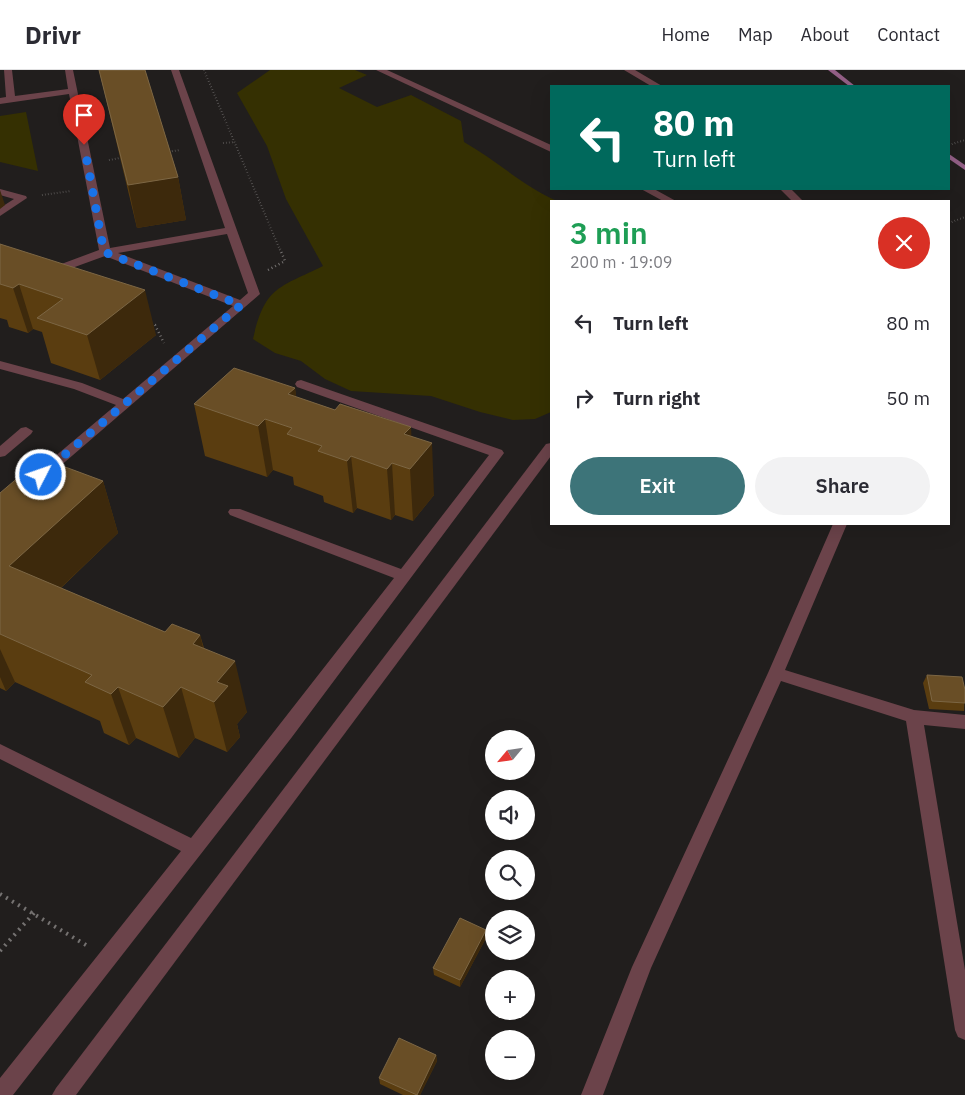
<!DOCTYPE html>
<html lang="en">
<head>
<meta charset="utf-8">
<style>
	:root { --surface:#fff; --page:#f2f2f3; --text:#2b2b33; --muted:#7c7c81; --line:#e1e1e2; --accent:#3d7479 }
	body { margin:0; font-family:"IBM Plex Sans",sans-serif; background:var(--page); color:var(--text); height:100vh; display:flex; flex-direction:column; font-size:19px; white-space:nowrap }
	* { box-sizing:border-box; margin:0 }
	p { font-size:16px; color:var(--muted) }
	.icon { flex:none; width:28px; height:28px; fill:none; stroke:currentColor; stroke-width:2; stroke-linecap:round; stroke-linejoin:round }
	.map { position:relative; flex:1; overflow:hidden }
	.sheet { position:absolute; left:550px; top:130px; width:400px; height:325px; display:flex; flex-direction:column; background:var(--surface); border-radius:0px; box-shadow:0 5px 20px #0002 }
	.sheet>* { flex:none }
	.top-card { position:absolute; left:550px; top:15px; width:400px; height:105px; border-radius:0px; box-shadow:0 5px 20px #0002; background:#00695c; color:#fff; overflow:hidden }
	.needle { width:32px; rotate:241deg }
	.tools { position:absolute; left:485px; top:660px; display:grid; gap:10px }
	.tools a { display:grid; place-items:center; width:50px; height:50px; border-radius:50%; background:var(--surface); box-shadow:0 5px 20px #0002; font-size:25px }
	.pin { position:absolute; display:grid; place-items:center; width:42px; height:42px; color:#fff; margin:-51px -21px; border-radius:50% 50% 50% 0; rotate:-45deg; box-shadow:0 0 5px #0007 }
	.pin .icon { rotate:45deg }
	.me { position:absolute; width:55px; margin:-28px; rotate:49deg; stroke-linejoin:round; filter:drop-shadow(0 0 4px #0008) }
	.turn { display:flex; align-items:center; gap:18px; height:105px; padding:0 20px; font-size:22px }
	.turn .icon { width:65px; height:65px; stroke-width:2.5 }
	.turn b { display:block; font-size:35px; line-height:42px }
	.round { display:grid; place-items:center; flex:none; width:52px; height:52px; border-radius:26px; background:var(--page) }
	.overview { display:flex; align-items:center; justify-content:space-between; height:85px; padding:0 20px }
	h1 { font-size:30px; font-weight:600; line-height:38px; color:#1e9e55 }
	.cta { display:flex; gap:10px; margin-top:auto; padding:10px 20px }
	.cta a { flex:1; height:58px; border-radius:30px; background:var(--accent); color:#fff; font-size:20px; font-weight:600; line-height:58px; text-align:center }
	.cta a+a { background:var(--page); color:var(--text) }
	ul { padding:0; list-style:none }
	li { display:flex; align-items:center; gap:15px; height:75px; padding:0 20px }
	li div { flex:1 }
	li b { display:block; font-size:19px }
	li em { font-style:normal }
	header { display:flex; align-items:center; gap:30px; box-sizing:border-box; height:70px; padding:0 25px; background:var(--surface); border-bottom:1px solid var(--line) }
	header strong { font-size:24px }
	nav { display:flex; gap:28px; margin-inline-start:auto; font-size:18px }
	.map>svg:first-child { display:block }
	.green { fill:#353002 }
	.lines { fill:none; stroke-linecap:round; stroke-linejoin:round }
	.stream { fill:#946087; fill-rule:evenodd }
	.path-far2 { stroke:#757271; stroke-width:2; stroke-dasharray:0.5 2.5; stroke-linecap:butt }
	.path-far1 { stroke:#757271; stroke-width:2.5; stroke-dasharray:1 3; stroke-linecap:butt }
	.path { stroke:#757271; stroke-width:4; stroke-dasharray:2 5; stroke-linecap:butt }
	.service { fill:#6b434a; fill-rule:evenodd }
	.wall { fill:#5a3d10 }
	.shaded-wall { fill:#3d290c }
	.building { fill:#694e26; stroke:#7c6644 }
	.route { stroke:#1a73e8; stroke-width:9; stroke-dasharray:0 16.2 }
</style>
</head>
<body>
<header>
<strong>Drivr</strong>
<nav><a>Home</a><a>Map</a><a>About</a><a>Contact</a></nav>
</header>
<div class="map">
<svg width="965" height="1025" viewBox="0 0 965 1025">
	<rect width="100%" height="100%" fill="#211e1d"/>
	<!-- green -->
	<g class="green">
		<path d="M270,0H355L367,5L339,18L377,37L411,25L461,51L464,72C496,90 523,116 557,131H551V342L535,349L513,350L480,342L431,326L351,321L325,309L301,291L275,283L253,269C265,216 279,218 323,196L286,129L267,76L237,23Z"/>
		<polygon points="26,42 38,101 0,92 0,46"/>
	</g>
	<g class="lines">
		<!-- stream -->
		<g class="stream">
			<polygon points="828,0 835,0 855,16 849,16"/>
			<polygon points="949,84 965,95 965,100 949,89"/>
		</g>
		<!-- path-far2 -->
		<g class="path-far2">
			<polyline points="204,0 280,180"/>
			<polyline points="223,73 235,72"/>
			<polyline points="949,75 965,70"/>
			<polyline points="166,82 180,80"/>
			<polyline points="109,90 120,88"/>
			<polyline points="42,125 71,121"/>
			<polyline points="949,153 965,147"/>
		</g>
		<!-- path-far1 -->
		<g class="path-far1">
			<polyline points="268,200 285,191 280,179"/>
			<polyline points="151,254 155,255 164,273"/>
		</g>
		<!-- path -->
		<g class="path">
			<polyline points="0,824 86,875"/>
			<polyline points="0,881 34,843"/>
		</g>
		<!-- service -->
		<g class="service">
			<path d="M4,0H12L15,26L68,19L65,0H73L110,178L225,158L171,0H179L260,224L44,410L39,412L32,407L34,404L116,335L74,319L0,299V291L82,313L123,329L233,236L105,186L61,202L47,201V197L56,196L99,180L69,24L0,34V28L6,27ZM227,164L248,223L240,230L118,183Z"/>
			<polygon points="376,0 387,0 551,75 551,82"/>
			<polygon points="624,0 635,0 662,16 651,16"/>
			<polygon points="0,119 26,126 27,128 0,146 0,138 14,129 0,125"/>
			<polygon points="641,119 654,119 676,131 663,131"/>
			<polygon points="780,119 791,119 803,131 792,131"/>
			<polygon points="301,310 502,380 504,383 292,667 13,1025 0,1025 0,1008 181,781 0,689 0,674 191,768 394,508 230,445 228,442 230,439 240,439 401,499 489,385 297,317 295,314 297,311"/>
			<polygon points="26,357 33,361 31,364 5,386 0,387 0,376 21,358"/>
			<polygon points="551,373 551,386 76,1025 52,1025 56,1018 546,374"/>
			<polygon points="833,454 847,454 785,600 914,640 965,645 965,659 924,655 965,900 965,970 958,967 955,960 906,651 781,611 651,898 603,1025 581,1025 632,897 768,603"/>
		</g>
	</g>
	<!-- wall -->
	<g class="wall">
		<polygon points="99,0 145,0 178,107 186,150 137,158"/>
		<polygon points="0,174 156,265 100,310 51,293 42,262 33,259 28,263 9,257 7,250 0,248"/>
		<polygon points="295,318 296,327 335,340 411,357 411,366 434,425 413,451 395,445 391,450 357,438 353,443 324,432 323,426 294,415 293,407 273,400 267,407 205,386 194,334"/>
		<polygon points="103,411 118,463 61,518 165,562 200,565 204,578 247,642 237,654 240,667 227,682 195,668 179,688 136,668 129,675 104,663 100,651 15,612 6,621 0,618 0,423"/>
		<polygon points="927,605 965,620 964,641 929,639 923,613"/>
		<polygon points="486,860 486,868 460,917 434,905 433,898"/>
		<polygon points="436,985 437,991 420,1025 403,1025 380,1014 379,1008"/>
	</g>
	<!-- shaded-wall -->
	<g class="shaded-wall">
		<polygon points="178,107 186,150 137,158 128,115"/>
		<polygon points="0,120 5,135 0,139"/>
		<polygon points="19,214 33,259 28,263 13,218"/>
		<polygon points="145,220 156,265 100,310 87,265"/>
		<polygon points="295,318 302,369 288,324"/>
		<polygon points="265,349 273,400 267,407 258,356"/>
		<polygon points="411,357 413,396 432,373 434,425 413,451 410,399 404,364"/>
		<polygon points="351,386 357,438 353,443 347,391"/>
		<polygon points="392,393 395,445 391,450 387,399"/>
		<polygon points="103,411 118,463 29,548 9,496"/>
		<polygon points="200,565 213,617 193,574"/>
		<polygon points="0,579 15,612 6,621 0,607"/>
		<polygon points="235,591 247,642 237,654 240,667 227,682 214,632 217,612"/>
		<polygon points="118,617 136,668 129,675 111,624"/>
		<polygon points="181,617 195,668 179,688 163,637"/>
		<polygon points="486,860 486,868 460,917 460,910"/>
		<polygon points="436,985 437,991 420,1025 417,1025"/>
	</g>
	<!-- building -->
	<g class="building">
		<polygon points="99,0 145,0 178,107 128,115"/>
		<polygon points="0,174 145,220 87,265 37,248 63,229 19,214 13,218 0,214"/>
		<polygon points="234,298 295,318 288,324 335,340 340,334 411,357 404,364 432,373 410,399 392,393 387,399 351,386 347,391 318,381 322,376 287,364 292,358 265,349 258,356 194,334"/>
		<polygon points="41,388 103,411 9,496 165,562 172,554 200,565 193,574 235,591 217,612 228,616 214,632 181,617 163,637 118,617 111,624 85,612 92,605 0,564 0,423"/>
		<polygon points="927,605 962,607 965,620 965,633 932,631"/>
		<polygon points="460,848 486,860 460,910 433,898"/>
		<polygon points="399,968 436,985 417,1025 379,1008"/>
	</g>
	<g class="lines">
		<!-- route -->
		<polyline class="route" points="41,405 241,235 104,182 84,75"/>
	</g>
</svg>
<div class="tools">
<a><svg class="needle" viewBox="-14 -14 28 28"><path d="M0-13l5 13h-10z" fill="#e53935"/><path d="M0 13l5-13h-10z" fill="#7c7c81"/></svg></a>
<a><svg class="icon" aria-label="sound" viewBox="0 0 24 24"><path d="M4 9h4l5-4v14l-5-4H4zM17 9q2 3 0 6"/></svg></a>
<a><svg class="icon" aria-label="search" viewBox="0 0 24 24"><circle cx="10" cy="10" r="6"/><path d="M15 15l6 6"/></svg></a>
<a><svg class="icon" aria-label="layers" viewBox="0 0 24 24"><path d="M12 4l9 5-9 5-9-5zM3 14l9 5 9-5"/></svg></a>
<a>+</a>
<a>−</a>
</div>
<div class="pin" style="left:84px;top:75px;background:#d93025"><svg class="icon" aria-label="arrive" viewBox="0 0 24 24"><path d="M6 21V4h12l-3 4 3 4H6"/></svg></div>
<svg class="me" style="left:41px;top:405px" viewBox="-20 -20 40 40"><circle r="17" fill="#1a73e8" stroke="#fff" stroke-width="3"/><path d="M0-11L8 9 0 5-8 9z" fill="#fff"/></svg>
<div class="top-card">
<div class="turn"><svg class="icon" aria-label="left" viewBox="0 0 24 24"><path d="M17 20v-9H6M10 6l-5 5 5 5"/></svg><div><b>80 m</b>Turn left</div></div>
</div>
<section class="sheet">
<div class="overview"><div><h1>3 min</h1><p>200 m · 19:09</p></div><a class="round" style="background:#d93025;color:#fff"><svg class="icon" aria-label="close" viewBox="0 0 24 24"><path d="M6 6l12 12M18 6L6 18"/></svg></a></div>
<ul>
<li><svg class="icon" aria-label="left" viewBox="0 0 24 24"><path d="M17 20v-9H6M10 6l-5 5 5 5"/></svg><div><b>Turn left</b></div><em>80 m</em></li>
<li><svg class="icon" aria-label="right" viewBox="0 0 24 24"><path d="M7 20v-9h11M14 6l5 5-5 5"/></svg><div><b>Turn right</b></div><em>50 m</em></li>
</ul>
<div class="cta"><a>Exit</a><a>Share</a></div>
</section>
</div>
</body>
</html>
